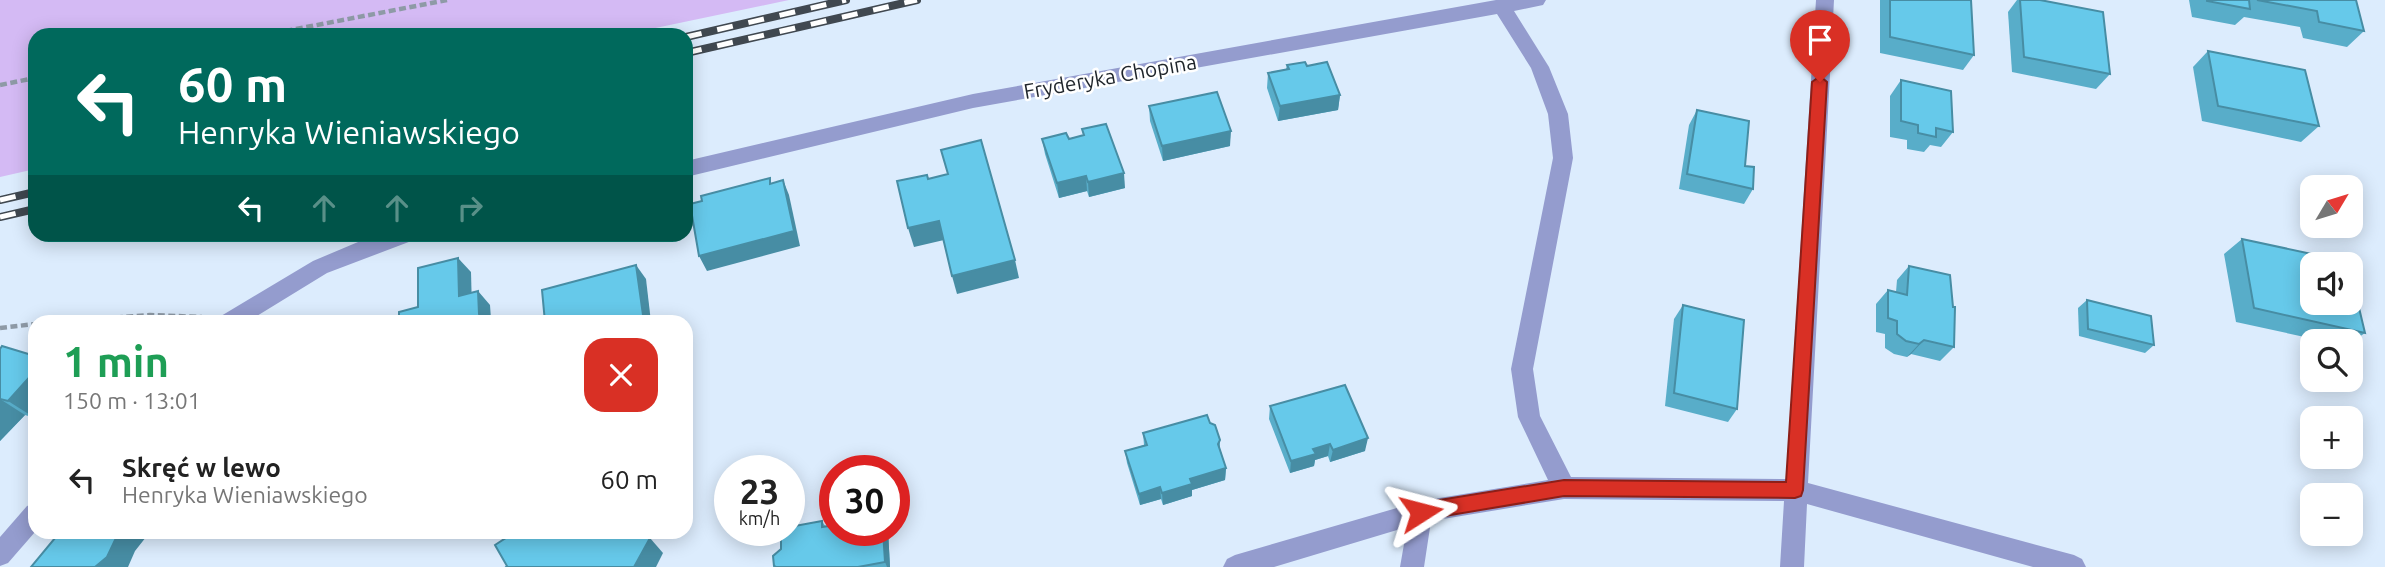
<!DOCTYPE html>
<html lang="pl">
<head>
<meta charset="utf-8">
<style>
	:root { --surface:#fff; --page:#f2f2f2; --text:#222; --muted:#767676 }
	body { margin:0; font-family:Ubuntu,sans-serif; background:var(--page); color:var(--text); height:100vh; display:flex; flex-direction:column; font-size:26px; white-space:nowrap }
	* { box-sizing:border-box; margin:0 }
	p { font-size:23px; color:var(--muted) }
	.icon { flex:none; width:38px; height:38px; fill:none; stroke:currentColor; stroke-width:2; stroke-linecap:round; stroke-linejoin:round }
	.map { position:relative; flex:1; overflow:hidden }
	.details { position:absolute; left:28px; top:315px; width:665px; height:224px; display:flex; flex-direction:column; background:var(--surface); border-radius:21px; box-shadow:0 4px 18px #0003 }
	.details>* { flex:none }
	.hud { position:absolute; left:28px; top:28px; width:665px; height:214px; border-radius:21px; box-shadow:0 4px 18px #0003; background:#00695c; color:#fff; overflow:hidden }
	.needle { width:46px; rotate:52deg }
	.buttons { position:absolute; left:2300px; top:175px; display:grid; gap:14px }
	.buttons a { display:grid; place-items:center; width:63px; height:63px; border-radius:14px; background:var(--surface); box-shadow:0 4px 18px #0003; font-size:35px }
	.speed { position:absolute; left:714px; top:455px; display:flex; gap:14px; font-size:35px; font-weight:700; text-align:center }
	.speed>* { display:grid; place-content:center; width:91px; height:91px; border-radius:50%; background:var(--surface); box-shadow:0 4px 18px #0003; line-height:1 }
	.speed small { font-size:18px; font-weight:400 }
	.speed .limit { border:10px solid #d22; background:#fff; color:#111 }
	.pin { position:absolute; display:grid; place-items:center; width:60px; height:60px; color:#fff; margin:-72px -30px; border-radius:50% 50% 50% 0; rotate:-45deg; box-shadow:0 0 7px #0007 }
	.pin .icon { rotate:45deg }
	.me { position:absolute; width:77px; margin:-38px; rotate:81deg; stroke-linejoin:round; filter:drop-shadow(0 0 5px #0008) }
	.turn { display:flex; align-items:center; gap:24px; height:147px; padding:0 35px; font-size:32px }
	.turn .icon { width:91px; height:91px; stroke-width:2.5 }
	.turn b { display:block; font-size:49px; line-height:60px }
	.lanes { display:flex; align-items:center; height:66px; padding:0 35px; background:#0003; justify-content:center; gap:35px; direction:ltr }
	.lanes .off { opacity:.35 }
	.round { display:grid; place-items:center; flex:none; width:74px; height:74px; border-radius:21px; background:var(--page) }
	.overview { display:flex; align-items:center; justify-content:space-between; height:119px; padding:0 35px }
	h1 { font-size:42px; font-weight:600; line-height:52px; color:#1e9e55 }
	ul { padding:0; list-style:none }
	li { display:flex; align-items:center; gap:21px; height:91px; padding:0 35px }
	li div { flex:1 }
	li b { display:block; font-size:26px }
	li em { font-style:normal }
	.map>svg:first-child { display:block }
	.green { fill:#d4baf4 }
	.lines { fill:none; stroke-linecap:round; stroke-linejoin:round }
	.path { stroke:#8e9aa6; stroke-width:4.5; stroke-dasharray:7 3.5; stroke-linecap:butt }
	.minor { fill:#949cce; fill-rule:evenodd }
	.rail-casing { stroke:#404850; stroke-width:8 }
	.rail { stroke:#fff; stroke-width:5; stroke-dasharray:16; stroke-linecap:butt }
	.wall { fill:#58adc9 }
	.shaded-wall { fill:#478da4 }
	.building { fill:#66c9ea; stroke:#478da4; stroke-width:2 }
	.route { fill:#d93025; stroke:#8d1f18; stroke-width:2 }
	.labels { text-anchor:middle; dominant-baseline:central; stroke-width:5; stroke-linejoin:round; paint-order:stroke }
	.street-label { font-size:21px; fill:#1e242a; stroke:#fff }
</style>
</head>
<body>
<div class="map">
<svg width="2385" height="567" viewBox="0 0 2385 567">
	<rect width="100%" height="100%" fill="#dcecfd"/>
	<!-- green -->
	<polygon class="green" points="0,0 789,0 622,35 35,35 35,169 0,177"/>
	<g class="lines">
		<!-- path -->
		<g class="path">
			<polyline points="265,35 447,0"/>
			<polyline points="0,85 35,78"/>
			<polyline points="53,322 150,315 202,317"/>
			<polyline points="0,328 35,324"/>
		</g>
		<!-- minor -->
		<g class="minor">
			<polygon points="1496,0 1546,0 1543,5 1514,11 1549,67 1568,114 1573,158 1533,369 1540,416 1571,477 1786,479 1816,0 1834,0 1808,483 2074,555 2082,559 2086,567 2033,567 1807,504 1804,567 1780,567 1784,501 1564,499 1431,521 1424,567 1400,567 1407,527 1274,567 1223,567 1227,559 1235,555 1421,501 1548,480 1518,417 1511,369 1553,158 1548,114 1531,68 1497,14 973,108 686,177 686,161 973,94"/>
			<polygon points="377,234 417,234 414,240 327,273 247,322 218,322 221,316 313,261"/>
			<polygon points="35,503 35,532 8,563 0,566 0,537 27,506"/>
		</g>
		<defs>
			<g id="rail">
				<polyline points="686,37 846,0"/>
				<polyline points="686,53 917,0"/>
				<polyline points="0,200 35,192"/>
				<polyline points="0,217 35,209"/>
			</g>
		</defs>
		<!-- rail casing -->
		<use href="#rail" class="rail-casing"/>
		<!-- rail -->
		<use href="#rail" class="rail"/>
	</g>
	<!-- wall -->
	<g class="wall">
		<polygon points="1880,0 1971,0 1974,55 1963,70 1880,53"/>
		<polygon points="2017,0 2040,0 2110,74 2096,89 2012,72 2008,12"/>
		<polygon points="2189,0 2356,0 2364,31 2347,47 2303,38 2300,27 2244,17 2235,25 2192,17"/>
		<polygon points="2208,51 2319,126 2301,142 2202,121 2193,67"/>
		<polygon points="1287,65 1307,66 1340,95 1338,110 1278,121 1267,88 1268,73 1286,69"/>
		<polygon points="1901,80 1953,132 1941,147 1930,145 1924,152 1907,149 1907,140 1890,137 1890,96"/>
		<polygon points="1149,106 1230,146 1163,161 1150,121"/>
		<polygon points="1697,110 1745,166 1753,189 1744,204 1679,189 1689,125"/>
		<polygon points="1082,129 1125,188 1089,197 1087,191 1059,198 1045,154 1042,139 1069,139 1083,135"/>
		<polygon points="2242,239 2365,333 2350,343 2350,341 2323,341 2236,322 2224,254"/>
		<polygon points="1909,266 1954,347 1940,361 1911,354 1907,357 1894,354 1885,348 1885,334 1876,332 1876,304 1888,290 1896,292 1897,280"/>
		<polygon points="2087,300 2154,345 2145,353 2079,336 2078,308"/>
		<polygon points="1683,305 1737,409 1728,422 1665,406 1674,319"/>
		<polygon points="0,349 35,356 35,418 25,415 0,441"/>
		<polygon points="1270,406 1365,451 1330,462 1328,456 1315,460 1314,466 1290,473 1269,419"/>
		<polygon points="1210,423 1220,440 1220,450 1226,468 1225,480 1192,490 1192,496 1163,505 1161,499 1140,505 1127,463 1125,451 1144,445 1143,433"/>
		<polygon points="822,521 825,526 888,530 890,567 775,567 774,566"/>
	</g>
	<!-- shaded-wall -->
	<g class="shaded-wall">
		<polygon points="1340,95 1338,110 1278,121 1280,106"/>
		<polygon points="1231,131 1230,146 1163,161 1162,146"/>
		<polygon points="1124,173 1125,188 1089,197 1088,182"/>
		<polygon points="1086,176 1087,191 1059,198 1057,183"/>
		<polygon points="783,180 789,195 800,246 707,271 699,256"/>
		<polygon points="939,221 944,240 914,247 908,228"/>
		<polygon points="458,258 471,272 472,310 459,296"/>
		<polygon points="1015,260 1019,278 957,294 952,276"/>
		<polygon points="636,265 646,279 651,322 644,322"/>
		<polygon points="478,291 490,305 491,319 494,322 487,322 479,314"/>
		<polygon points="1924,340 1911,354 1907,357 1919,344"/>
		<polygon points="35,371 35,418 8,401"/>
		<polygon points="0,399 25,415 0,441"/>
		<polygon points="1368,438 1365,451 1330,462 1333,450"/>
		<polygon points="1330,444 1328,456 1315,460 1314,466 1290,473 1291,461 1313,449"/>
		<polygon points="1226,468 1225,480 1192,490 1192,496 1163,505 1162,493 1190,479"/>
		<polygon points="1160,487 1161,499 1140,505 1139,494"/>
		<polygon points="883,530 888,530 890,567 887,567 885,562"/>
		<polygon points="121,532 150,532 135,551 128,567 95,567"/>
		<polygon points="631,532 653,532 645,547"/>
		<polygon points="650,538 663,553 656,567 634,567"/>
	</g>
	<!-- building -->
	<g class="building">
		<polygon points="1890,0 1971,0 1974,55 1890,37"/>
		<polygon points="2020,0 2040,0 2103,12 2110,74 2024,57"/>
		<polygon points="2207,0 2249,0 2250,9 2207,1"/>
		<polygon points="2257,0 2356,0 2364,31 2319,22 2317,11"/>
		<polygon points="2208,51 2305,70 2319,126 2218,106"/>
		<polygon points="1305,62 1307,66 1327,62 1340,95 1280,106 1268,73 1289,69 1287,65"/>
		<polygon points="1901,80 1951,91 1953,132 1936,128 1936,137 1918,133 1918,125 1901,121"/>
		<polygon points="1217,92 1231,131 1162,146 1149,106"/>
		<polygon points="1697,110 1749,121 1745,166 1754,167 1753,189 1687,174"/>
		<polygon points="1106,124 1124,173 1088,182 1086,176 1057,183 1042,139 1066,133 1069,139 1084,135 1082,129"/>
		<polygon points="981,140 1015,260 952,276 939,221 908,228 897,181 927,175 928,179 948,174 941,150"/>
		<polygon points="770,178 770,184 783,180 794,231 699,256 690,204 702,201 701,196"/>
		<polygon points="2242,239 2349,262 2349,264 2312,264 2312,303 2350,303 2350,270 2365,333 2254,308"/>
		<polygon points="458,258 459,296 478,291 479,314 489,316 489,322 399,322 399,312 418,307 418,268"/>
		<polygon points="636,265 644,322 545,322 542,290"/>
		<polygon points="1909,266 1950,275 1953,307 1955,307 1954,347 1924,340 1919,344 1906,341 1897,334 1897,321 1888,318 1888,290 1907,295"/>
		<polygon points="2087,300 2151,316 2154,345 2088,329"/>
		<polygon points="1683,305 1744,320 1737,409 1674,393"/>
		<polygon points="303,318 308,322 297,322"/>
		<polygon points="2,346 35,356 35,371 8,401 0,399 0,349"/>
		<polygon points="1345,385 1368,438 1333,450 1330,444 1313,449 1316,454 1291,461 1270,406"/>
		<polygon points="1207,415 1210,423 1215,425 1220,440 1218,444 1226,468 1190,479 1192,484 1162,493 1160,487 1139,494 1125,451 1147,445 1143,433"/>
		<polygon points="822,521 822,527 835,525 835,530 883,530 885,562 858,567 776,567 774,566 773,556 781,549 781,530 789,530 789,527"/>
		<polygon points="60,532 121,532 115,540 107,557 95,567 31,567"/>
		<polygon points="515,532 631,532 650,538 634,567 506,567 507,566 495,545"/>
	</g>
	<!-- route -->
	<polygon class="route" points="1820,76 1827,82 1803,490 1801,496 1795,498 1564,496 1421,520 1415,517 1412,512 1415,506 1421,503 1564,480 1786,482 1812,82"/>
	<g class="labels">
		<!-- street labels -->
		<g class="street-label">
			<text transform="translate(1110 76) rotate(-10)">Fryderyka Chopina</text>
		</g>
	</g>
</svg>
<div class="buttons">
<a><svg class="needle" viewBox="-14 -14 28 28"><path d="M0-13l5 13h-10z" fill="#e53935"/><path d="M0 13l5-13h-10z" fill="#767676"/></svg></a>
<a><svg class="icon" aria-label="sound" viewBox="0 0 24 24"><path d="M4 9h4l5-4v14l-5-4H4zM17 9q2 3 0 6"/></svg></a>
<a><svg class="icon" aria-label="search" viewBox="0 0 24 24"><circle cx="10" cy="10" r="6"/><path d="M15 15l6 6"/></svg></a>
<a>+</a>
<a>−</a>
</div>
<div class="speed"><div>23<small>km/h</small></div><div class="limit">30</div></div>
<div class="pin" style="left:1820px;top:82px;background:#d93025"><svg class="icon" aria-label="arrive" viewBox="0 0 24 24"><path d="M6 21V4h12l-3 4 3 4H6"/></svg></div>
<svg class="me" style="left:1421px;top:512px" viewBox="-20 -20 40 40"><path d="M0-17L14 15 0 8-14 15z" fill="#d93025" stroke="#fff" stroke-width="4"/></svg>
<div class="hud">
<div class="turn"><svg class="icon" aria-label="left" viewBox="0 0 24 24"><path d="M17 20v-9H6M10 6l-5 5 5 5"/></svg><div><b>60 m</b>Henryka Wieniawskiego</div></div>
<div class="lanes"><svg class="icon" aria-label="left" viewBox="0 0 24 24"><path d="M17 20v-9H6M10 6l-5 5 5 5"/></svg><svg class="icon off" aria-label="ahead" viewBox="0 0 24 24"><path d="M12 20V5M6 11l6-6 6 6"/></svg><svg class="icon off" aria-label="ahead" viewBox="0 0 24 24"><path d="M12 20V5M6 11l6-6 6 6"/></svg><svg class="icon off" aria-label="right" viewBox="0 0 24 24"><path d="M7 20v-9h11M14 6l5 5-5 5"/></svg></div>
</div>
<section class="details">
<div class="overview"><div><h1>1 min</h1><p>150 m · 13:01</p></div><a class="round" style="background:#d93025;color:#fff"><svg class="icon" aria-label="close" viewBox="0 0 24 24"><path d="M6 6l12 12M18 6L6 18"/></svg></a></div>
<ul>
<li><svg class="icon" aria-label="left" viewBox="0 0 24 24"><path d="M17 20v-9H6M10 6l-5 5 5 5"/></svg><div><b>Skręć w lewo</b><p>Henryka Wieniawskiego</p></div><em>60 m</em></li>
</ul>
</section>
</div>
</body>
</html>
